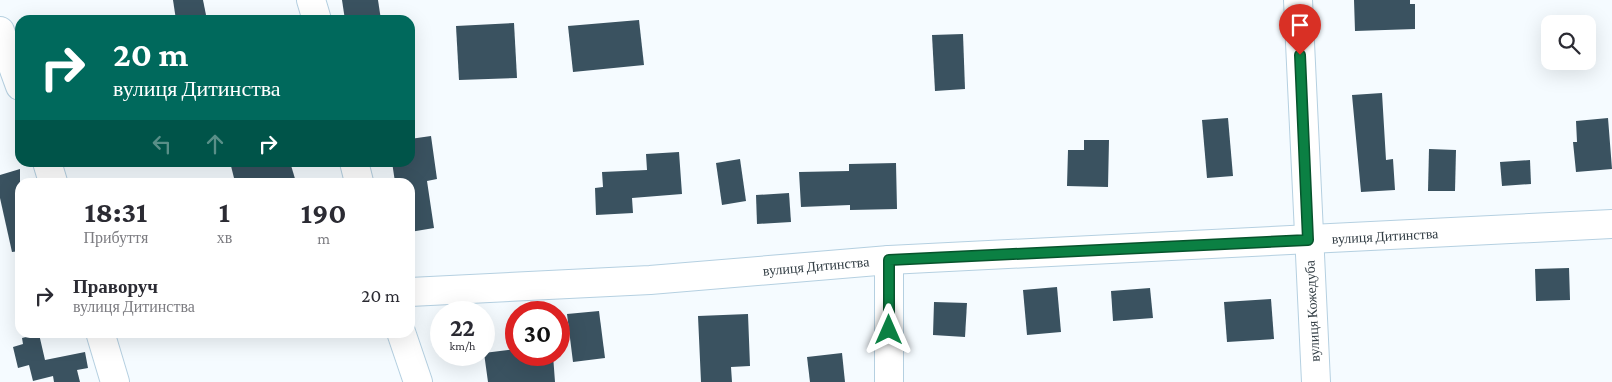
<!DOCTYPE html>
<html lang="uk">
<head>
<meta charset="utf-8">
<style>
	:root { --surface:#fff; --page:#f7f7f7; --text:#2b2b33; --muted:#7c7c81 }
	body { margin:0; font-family:"Crimson Pro",serif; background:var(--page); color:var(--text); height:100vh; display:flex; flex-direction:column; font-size:19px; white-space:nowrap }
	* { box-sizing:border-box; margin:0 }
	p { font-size:16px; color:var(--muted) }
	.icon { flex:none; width:28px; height:28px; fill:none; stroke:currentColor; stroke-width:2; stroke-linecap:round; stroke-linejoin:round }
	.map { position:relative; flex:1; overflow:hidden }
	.drawer { position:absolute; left:15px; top:178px; width:400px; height:160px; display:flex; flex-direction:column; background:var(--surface); border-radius:15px; box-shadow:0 5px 20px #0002 }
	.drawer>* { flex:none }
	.guide { position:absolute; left:15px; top:15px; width:400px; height:152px; border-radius:15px; box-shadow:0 5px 20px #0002; background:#00695c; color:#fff; overflow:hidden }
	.controls { position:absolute; left:1541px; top:15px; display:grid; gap:10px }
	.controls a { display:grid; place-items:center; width:55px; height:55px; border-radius:10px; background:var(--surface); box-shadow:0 5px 20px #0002; font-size:25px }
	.speed { position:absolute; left:430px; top:301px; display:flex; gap:10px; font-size:25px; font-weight:700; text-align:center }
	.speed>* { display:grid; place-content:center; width:65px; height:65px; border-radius:50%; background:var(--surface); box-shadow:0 5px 20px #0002; line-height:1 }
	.speed small { font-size:12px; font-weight:400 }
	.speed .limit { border:8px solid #d22; background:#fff; color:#111 }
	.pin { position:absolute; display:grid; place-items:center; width:42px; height:42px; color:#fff; margin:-51px -21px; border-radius:50% 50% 50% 0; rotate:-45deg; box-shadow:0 0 5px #0007 }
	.pin .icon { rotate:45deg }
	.me { position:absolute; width:55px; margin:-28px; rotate:0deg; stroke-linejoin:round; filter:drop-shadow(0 0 4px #0008) }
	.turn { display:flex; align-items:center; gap:18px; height:105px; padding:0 15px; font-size:22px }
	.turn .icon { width:65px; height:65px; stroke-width:2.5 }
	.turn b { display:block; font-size:35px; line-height:42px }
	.lanes { display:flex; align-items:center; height:48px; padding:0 15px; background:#0003; justify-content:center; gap:25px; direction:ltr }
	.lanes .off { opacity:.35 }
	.eta { display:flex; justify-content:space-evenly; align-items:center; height:85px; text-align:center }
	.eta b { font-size:30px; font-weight:700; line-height:35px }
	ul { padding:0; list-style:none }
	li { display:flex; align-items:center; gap:15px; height:65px; padding:0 15px }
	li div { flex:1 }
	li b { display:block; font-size:19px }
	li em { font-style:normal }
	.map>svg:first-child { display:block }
	.building { fill:#3a5260 }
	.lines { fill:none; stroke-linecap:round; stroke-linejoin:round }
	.minor-casing { stroke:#b5d0e1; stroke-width:30 }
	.minor { stroke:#fff; stroke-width:28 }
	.route-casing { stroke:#07532c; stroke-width:12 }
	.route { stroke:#0b8043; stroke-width:9 }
	.labels { text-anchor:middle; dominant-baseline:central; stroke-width:5; stroke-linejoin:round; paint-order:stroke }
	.street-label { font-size:14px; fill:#333e45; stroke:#fff }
</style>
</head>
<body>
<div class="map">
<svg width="1612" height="382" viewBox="0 0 1612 382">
	<rect width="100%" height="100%" fill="#f5fbff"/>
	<!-- building -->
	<g class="building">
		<polygon points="173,0 203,0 207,20 176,20"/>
		<polygon points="342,0 378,0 381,20 345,20"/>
		<polygon points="1354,0 1410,0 1410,4 1415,4 1415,29 1355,31"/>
		<polygon points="639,20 644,65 573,72 568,26"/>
		<polygon points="514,23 517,78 459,80 456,26"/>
		<polygon points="963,34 965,89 935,91 932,35"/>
		<polygon points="1382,93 1386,160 1393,159 1395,190 1361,192 1352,95"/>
		<polygon points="1228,118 1233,176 1207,178 1202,120"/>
		<polygon points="1608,118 1612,169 1576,172 1573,142 1577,142 1576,121"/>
		<polygon points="431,136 437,179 427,181 434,228 410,232 410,182 395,182 392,162 410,162 410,139"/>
		<polygon points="1084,140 1109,140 1108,187 1067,186 1068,150 1084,150"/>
		<polygon points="1429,149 1456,150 1455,191 1428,191"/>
		<polygon points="679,152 682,194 632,198 633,213 596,215 595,188 603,187 602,172 647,170 646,154"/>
		<polygon points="740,159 746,201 722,205 716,163"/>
		<polygon points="1530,160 1531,184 1502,186 1500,162"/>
		<polygon points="230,162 290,162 296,182 235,182"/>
		<polygon points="896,163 897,209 850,210 850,205 801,207 799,172 849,171 849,164"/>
		<polygon points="20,169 20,251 12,252 0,198 0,175"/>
		<polygon points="789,193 791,222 757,224 756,195"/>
		<polygon points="1569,268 1570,300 1536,301 1535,269"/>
		<polygon points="1057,287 1061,332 1027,335 1023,290"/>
		<polygon points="1150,288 1153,318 1113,321 1111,291"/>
		<polygon points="1271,299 1274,339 1227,342 1224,302"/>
		<polygon points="934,302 967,303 965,337 933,335"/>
		<polygon points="599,311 605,358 573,362 567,314"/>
		<polygon points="748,314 750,366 731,367 732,382 701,382 698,316"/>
		<polygon points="39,334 45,360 85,352 88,368 77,370 80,382 54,382 53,376 33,381 29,365 18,368 13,347 23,344 22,338"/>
		<polygon points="516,349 516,355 553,355 555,382 488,382 484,353"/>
		<polygon points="842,353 845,382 810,382 807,357"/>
	</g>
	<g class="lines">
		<defs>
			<g id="minor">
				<polyline points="311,0 317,20"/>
				<polyline points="1298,0 1316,382"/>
				<polyline points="0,31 20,86"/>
				<polyline points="47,162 53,182"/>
				<polyline points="354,162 359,182"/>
				<polyline points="889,260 889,382"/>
				<polyline points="410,292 650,280 889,260 1612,224"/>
				<polyline points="100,332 115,382"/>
				<polyline points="401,332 418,382"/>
			</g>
		</defs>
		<!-- minor casing -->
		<use href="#minor" class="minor-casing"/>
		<!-- minor -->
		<use href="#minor" class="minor"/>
	</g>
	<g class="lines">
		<defs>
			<polyline id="route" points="889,330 889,260 1308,240 1300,55"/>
		</defs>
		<!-- route casing -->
		<use href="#route" class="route-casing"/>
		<!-- route -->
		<use href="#route" class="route"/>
	</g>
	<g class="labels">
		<!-- street labels -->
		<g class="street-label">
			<text transform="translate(1385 236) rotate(-3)">вулиця Дитинства</text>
			<text transform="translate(816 266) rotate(-5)">вулиця Дитинства</text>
			<text transform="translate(1312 311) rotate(-93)">вулиця Кожедуба</text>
		</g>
	</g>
</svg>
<div class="controls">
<a><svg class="icon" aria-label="search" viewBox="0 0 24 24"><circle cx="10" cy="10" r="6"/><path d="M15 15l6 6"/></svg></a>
</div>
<div class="speed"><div>22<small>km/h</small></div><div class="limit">30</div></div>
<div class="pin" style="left:1300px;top:55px;background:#d93025"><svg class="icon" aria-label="arrive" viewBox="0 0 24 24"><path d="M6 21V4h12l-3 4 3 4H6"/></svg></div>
<svg class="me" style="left:889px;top:330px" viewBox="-20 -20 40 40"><path d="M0-17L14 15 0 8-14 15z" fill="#0b8043" stroke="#fff" stroke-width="4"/></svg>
<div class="guide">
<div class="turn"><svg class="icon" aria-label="right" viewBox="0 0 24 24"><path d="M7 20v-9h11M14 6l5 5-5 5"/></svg><div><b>20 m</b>вулиця Дитинства</div></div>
<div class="lanes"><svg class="icon off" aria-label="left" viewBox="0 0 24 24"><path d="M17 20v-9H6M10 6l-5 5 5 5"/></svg><svg class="icon off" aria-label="ahead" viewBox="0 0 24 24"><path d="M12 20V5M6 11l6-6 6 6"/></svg><svg class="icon" aria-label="right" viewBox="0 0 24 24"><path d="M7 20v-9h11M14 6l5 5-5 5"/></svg></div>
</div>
<section class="drawer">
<div class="eta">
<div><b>18:31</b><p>Прибуття</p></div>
<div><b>1</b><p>хв</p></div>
<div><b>190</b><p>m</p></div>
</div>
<ul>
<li><svg class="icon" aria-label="right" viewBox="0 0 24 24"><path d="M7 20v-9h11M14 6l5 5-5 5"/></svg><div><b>Праворуч</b><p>вулиця Дитинства</p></div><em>20 m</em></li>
</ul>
</section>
</div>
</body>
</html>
